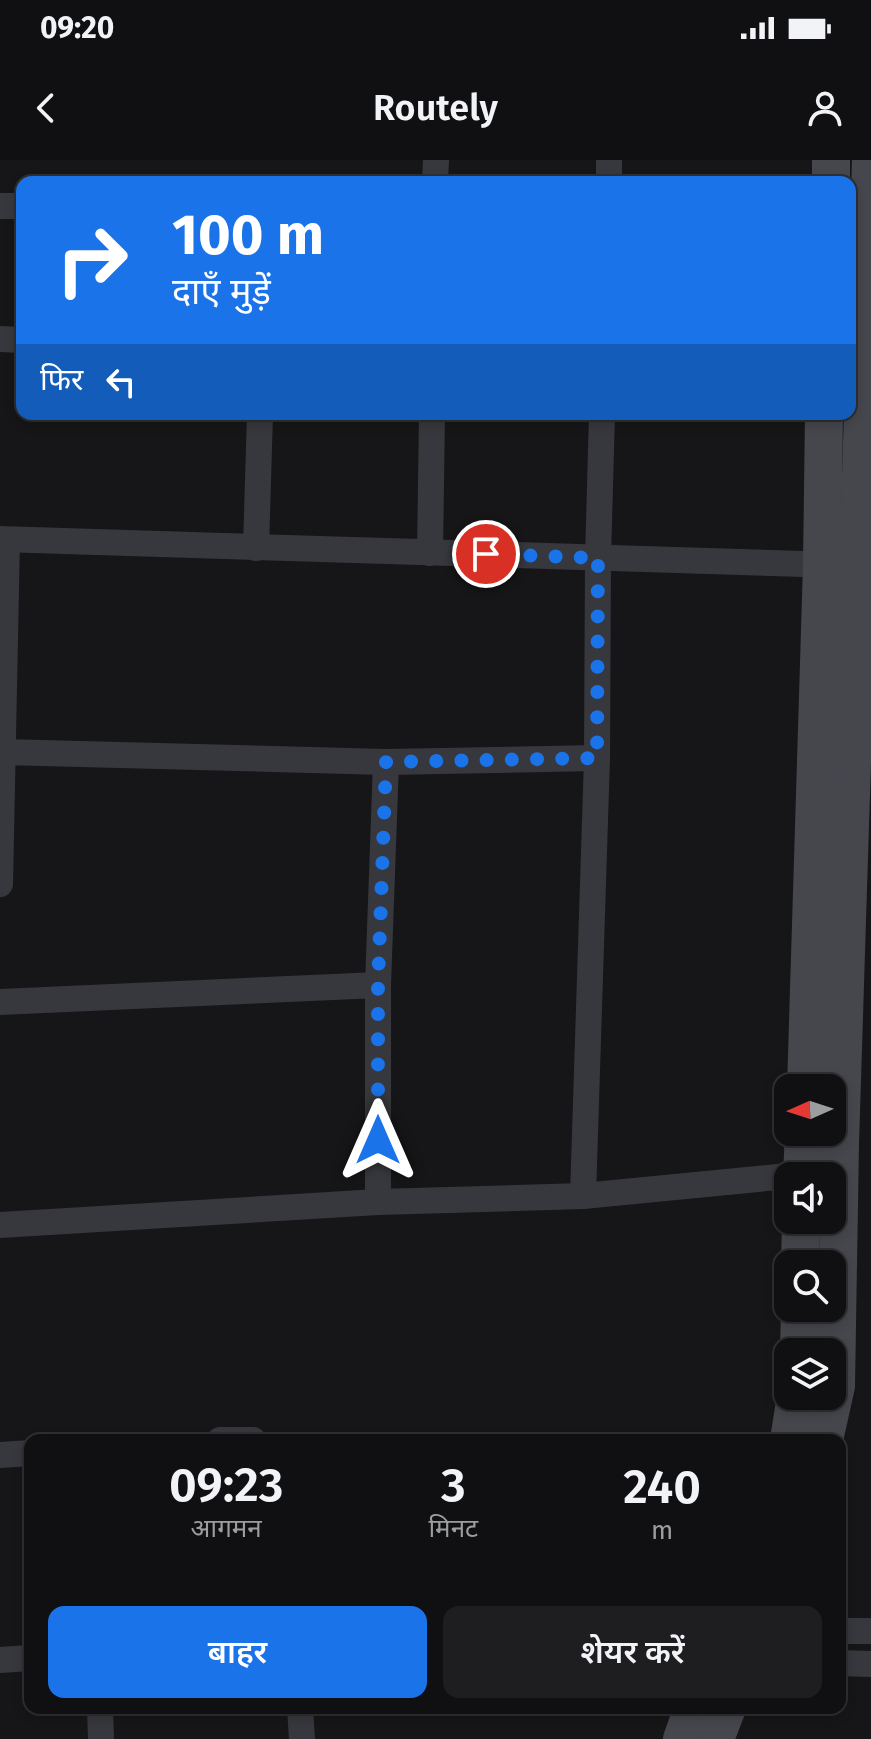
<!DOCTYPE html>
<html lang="hi">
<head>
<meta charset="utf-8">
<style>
	:root { --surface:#101012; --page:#1e1e20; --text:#f1f3f6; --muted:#9c9d9f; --line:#303032; --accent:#1a73e8 }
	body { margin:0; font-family:"Fira Sans","Noto Sans Devanagari",sans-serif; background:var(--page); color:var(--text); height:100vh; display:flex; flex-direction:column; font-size:30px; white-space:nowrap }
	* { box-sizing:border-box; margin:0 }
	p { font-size:26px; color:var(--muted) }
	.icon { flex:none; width:44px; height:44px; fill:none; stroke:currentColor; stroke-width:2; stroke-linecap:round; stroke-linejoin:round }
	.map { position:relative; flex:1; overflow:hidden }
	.sheet { position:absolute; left:24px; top:1274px; width:822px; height:280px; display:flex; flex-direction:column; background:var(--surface); border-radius:16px; box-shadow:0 4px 12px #0003,0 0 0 2px var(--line) }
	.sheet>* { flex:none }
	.hud { position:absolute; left:16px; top:16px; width:840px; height:244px; border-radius:16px; box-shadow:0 4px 12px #0003,0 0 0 2px var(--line); background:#1a73e8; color:#fff; overflow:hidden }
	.needle { width:52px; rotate:267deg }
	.tools { position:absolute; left:774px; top:914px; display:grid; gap:16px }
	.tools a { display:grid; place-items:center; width:72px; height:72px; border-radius:16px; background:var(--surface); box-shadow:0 4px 12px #0003,0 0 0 2px var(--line); font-size:40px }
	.pin { position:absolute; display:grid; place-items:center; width:68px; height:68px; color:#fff; margin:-34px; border:4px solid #fff; border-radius:50%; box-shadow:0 2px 8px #0007 }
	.me { position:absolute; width:88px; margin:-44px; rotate:0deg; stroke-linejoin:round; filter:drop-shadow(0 0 6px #0008) }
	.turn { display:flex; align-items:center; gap:28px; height:168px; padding:0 24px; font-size:36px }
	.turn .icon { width:104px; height:104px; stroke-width:2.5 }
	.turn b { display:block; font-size:56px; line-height:68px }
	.then { display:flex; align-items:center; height:76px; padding:0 24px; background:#0003; gap:16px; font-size:30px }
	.eta { display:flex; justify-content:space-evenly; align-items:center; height:136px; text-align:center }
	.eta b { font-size:48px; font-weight:600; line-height:56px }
	.button { display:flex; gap:16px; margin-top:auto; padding:16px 24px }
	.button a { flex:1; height:92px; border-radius:16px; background:var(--accent); color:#fff; font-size:32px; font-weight:600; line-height:92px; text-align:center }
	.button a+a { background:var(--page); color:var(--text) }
	.status { display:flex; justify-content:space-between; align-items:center; height:56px; padding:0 40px; background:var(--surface); direction:ltr }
	.status svg { height:22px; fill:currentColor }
	header { display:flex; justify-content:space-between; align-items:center; height:104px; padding:0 24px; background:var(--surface); font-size:36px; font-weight:600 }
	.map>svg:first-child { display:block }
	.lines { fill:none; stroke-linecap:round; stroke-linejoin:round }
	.street { stroke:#37383d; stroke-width:26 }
	.secondary { stroke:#45474d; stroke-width:38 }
	.route { stroke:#1a73e8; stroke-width:14; stroke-dasharray:0 25.2 }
</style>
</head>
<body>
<div class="status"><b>09:20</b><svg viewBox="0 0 49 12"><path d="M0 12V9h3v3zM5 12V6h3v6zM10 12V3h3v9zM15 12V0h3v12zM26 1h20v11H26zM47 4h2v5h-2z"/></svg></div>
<header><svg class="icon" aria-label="back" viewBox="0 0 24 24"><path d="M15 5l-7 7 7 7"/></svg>Routely<svg class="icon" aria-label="person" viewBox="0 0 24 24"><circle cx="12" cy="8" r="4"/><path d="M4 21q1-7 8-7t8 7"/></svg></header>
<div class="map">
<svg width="871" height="1579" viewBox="0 0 871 1579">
	<rect width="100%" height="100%" fill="#161618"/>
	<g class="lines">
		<!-- street -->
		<g class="street">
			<polyline points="435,22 436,0"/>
			<polyline points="609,22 609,0"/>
			<polyline points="0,46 22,46"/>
			<polyline points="0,179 22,180"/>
			<polyline points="0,379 837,405"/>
			<polyline points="256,388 260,254"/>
			<polyline points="430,393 432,254"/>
			<polyline points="3,592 386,602 597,598"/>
			<polyline points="0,724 7,380"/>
			<polyline points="0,842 378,825"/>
			<polyline points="583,1036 597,598 598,398 602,254"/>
			<polyline points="378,1042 378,825 386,602"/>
			<polyline points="0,1065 378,1042 583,1036 788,1016"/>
			<polyline points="220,1280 253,1280"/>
			<polyline points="0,1295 30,1293"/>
			<polyline points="840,1471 871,1471"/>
			<polyline points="0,1500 30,1498"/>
			<polyline points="840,1503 871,1504"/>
			<polyline points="100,1548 101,1579"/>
			<polyline points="300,1548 302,1579"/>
		</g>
		<!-- secondary -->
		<g class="secondary">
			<polyline points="831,22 831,0"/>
			<polyline points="806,928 822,405 824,254"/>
			<polyline points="802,1016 804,972"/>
			<polyline points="800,1104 801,1060"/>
			<polyline points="799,1192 800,1148"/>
			<polyline points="789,1280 796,1236"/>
			<polyline points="824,1280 836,1226 840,983 871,0"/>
			<polyline points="682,1579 693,1548"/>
			<polyline points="715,1579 727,1548"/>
		</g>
	</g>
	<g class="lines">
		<!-- route -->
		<polyline class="route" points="378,980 378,825 386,602 597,598 598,398 486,394"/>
	</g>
</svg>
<div class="tools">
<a><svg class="needle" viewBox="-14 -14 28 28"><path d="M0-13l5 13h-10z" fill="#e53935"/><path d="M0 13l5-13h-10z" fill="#9c9d9f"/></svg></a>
<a><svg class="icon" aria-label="sound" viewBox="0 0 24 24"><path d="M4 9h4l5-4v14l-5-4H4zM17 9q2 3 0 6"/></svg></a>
<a><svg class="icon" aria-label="search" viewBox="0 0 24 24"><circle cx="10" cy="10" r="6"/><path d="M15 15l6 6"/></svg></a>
<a><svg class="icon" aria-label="layers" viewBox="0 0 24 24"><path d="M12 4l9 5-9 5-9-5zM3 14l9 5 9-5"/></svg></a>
</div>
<div class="pin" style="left:486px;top:394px;background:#d93025"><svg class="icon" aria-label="arrive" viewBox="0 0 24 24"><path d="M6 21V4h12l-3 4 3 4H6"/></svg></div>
<svg class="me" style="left:378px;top:980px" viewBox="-20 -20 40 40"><path d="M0-17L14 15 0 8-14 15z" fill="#1a73e8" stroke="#fff" stroke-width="4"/></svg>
<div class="hud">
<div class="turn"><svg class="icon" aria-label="right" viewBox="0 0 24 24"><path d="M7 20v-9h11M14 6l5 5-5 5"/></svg><div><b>100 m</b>दाएँ मुड़ें</div></div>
<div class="then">फिर<svg class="icon" aria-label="left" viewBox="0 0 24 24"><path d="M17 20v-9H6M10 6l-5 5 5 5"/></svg></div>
</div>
<section class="sheet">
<div class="eta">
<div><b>09:23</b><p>आगमन</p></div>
<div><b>3</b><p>मिनट</p></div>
<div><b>240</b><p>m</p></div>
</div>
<div class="button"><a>बाहर</a><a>शेयर करें</a></div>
</section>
</div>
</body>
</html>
